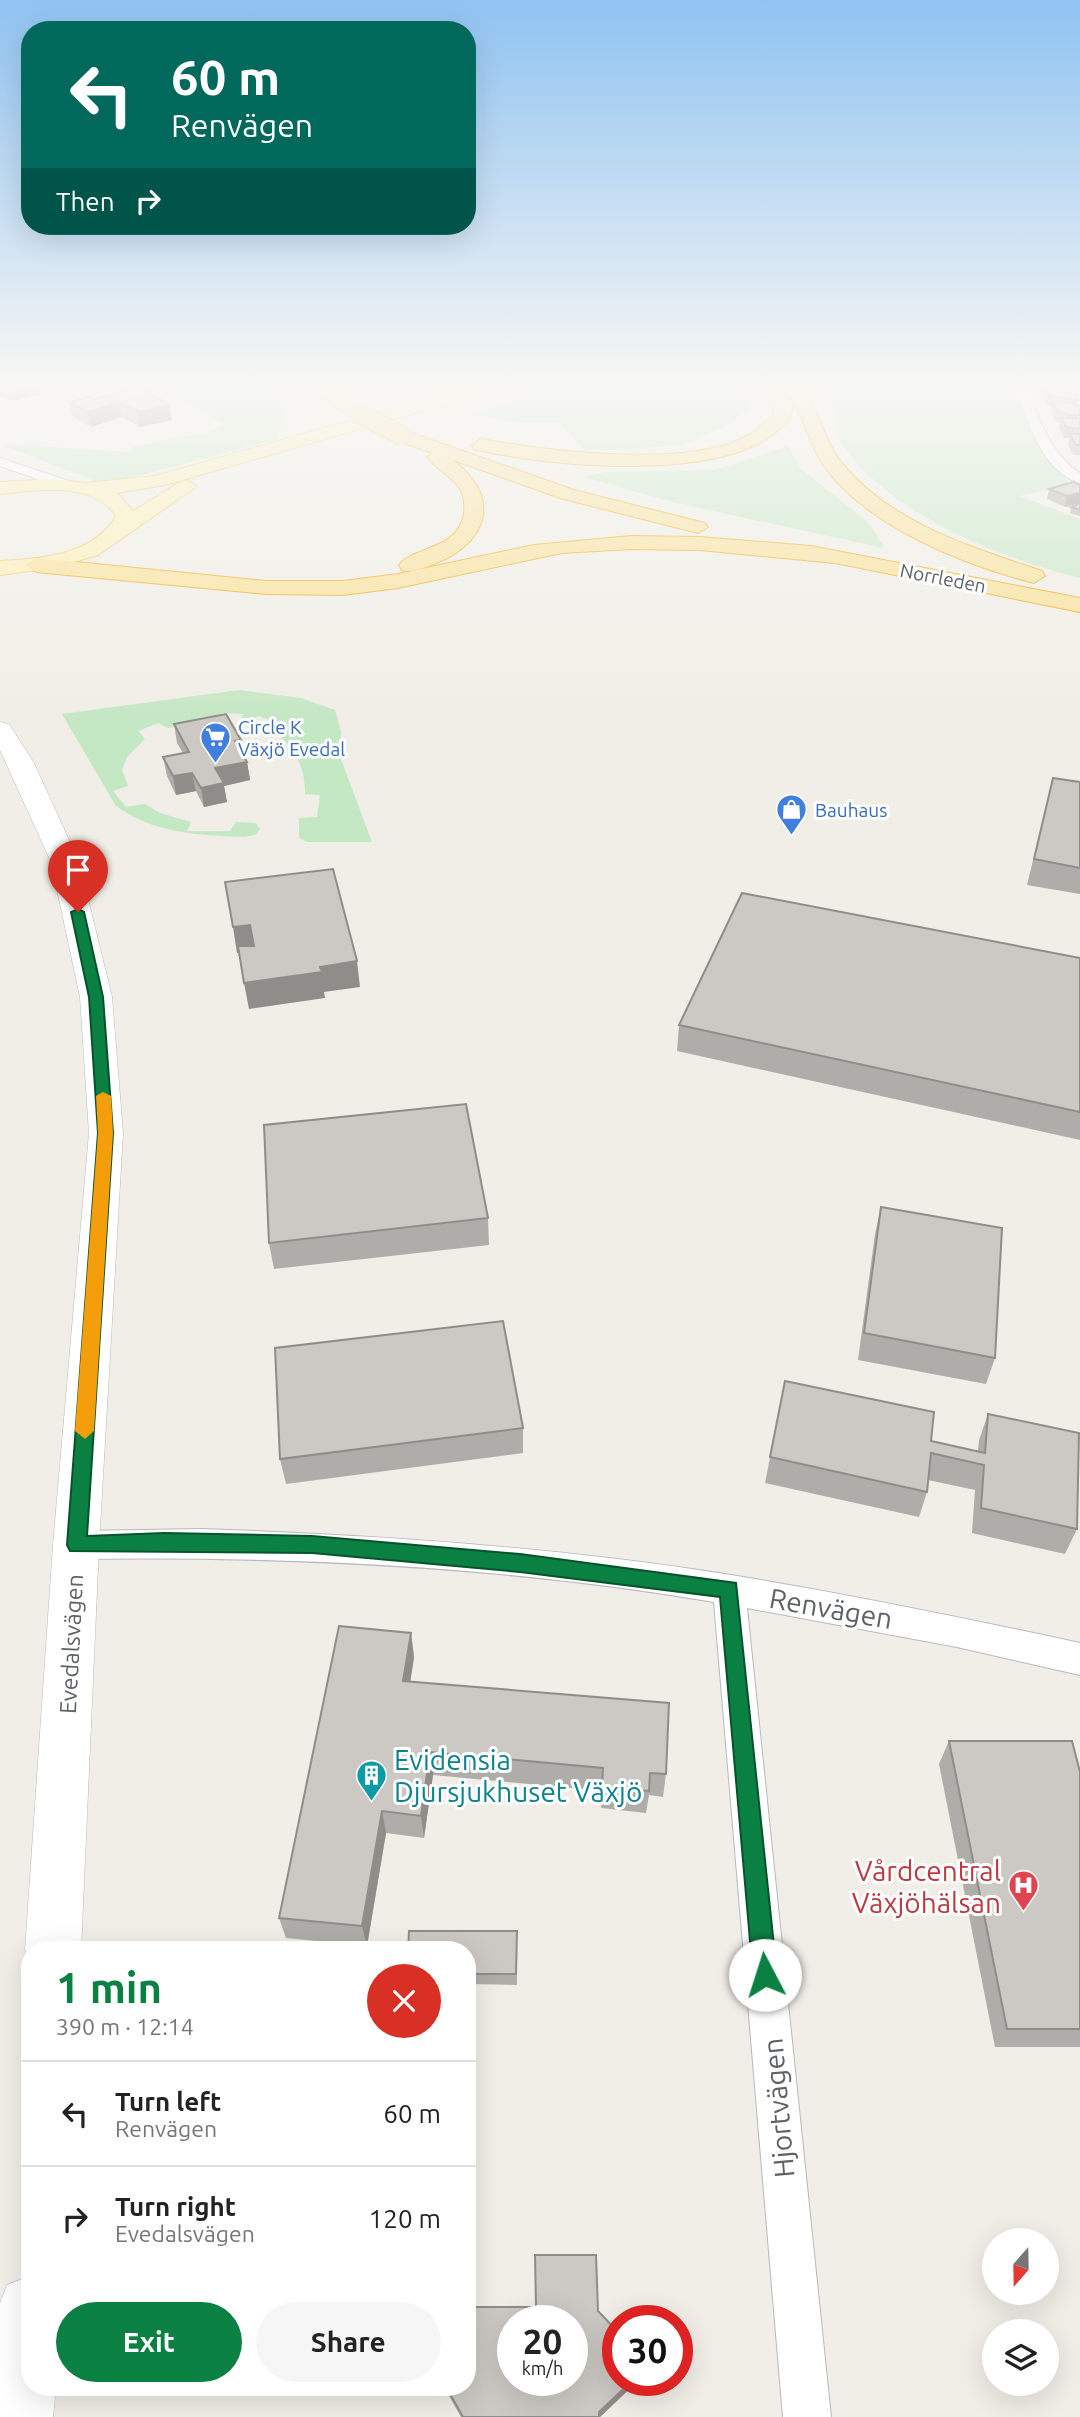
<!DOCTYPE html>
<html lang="en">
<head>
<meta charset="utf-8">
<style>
	:root { --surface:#fff; --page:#f6f6f6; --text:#222; --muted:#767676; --line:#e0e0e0; --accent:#0b8043 }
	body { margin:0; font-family:Ubuntu,sans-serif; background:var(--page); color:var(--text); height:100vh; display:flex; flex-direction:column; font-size:26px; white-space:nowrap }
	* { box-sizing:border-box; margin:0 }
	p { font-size:23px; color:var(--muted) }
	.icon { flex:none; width:38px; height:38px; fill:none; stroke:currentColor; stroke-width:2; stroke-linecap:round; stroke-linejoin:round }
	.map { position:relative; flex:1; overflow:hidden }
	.details { position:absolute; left:21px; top:1941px; width:455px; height:455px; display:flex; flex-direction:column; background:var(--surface); border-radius:28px; box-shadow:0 7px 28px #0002 }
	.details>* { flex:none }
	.guide { position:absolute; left:21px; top:21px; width:455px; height:214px; border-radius:28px; box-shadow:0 7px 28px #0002; background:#00695c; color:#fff; overflow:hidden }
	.needle { width:46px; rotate:200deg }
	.fabs { position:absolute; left:982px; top:2228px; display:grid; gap:14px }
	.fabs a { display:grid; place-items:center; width:77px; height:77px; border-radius:50%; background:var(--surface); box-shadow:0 7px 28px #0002; font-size:35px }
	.speed { position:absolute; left:497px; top:2305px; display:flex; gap:14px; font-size:35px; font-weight:700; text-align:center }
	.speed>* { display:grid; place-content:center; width:91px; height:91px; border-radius:50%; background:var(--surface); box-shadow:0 7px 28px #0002; line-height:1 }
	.speed small { font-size:18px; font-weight:400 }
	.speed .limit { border:10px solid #d22; background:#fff; color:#111 }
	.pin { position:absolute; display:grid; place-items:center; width:60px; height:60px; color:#fff; margin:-72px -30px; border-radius:50% 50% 50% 0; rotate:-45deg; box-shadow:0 0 7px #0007 }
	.pin .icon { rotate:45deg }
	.me { position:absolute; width:77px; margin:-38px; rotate:355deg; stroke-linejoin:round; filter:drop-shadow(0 0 5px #0008) }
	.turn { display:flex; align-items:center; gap:24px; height:147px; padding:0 35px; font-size:32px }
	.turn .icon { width:91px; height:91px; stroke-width:2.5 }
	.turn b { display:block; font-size:49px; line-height:60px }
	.then { display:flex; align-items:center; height:66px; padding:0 35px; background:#0003; gap:14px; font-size:26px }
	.round { display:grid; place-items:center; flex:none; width:74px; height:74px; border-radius:37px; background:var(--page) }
	.summary { display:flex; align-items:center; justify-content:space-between; height:119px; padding:0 35px }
	h1 { font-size:42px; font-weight:600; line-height:52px; color:var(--accent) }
	.action { display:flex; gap:14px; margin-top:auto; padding:14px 35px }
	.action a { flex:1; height:80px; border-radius:42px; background:var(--accent); color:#fff; font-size:28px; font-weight:600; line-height:80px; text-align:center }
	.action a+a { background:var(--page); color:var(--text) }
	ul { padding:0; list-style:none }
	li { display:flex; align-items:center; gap:21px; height:105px; padding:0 35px; border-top:2px solid var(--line) }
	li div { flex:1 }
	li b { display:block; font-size:26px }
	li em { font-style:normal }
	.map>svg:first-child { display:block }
	.green { fill:#c4e7c4 }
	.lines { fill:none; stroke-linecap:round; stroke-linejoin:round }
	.street-casing { stroke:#b7b9bd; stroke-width:2 }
	.secondary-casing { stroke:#b8bbc0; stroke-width:1 }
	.primary-casing { stroke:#efc660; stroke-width:2 }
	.highway-casing { stroke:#f2a604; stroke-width:2 }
	.street { fill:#fff; fill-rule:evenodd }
	.secondary { fill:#fff; fill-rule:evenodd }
	.primary { fill:#fef0ae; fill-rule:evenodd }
	.highway { fill:#fbe092; fill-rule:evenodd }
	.highway-bridge-casing { stroke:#f2a604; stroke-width:20; stroke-linecap:butt }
	.highway-bridge { stroke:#fbe092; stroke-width:19 }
	.wall { fill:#afada9 }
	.shaded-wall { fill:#8f8d89 }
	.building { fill:#ccc9c4; stroke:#8f8d89; stroke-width:2; fill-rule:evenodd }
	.route { fill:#0b8043; stroke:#07532c; stroke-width:2 }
	.slow { fill:#f59e0b }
	.labels { text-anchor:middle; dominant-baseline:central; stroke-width:6; stroke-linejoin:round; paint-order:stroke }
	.far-street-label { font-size:19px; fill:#5e6266; stroke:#fff }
	.far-shop-label { font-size:19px; fill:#366cbe; stroke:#fff; text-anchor:start }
	.street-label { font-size:23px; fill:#5e6266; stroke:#fff }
	.near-street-label { font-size:28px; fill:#5e6266; stroke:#fff }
	.near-culture-label { font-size:28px; fill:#0d838f; stroke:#fff; text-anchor:start }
	.near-health-label { font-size:28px; fill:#be3a42; stroke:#fff; text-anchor:end }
</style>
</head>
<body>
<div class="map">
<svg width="1080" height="2417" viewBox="0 0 1080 2417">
	<rect width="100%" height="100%" fill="#f0eee6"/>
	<!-- green -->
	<g class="green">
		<polygon points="151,387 269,387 286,410 277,439 105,485 0,444 129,452 135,446 209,432 225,424"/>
		<polygon points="567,387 746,387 752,407 721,429 679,446 585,451 559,422 515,422 467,413"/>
		<path d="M822,387H920L1015,393C1031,429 1039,460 1072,484L1020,496L1080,519V578C1000,558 887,514 840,441C835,433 837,420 835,410C834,401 827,394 822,387Z"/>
		<polygon points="788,446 800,468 870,524 884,548 672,502 584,477 604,472 714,470"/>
		<path d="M239,690L301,698L335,710L341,731L340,757L372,842H307L299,838V818L317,817L320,795L305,794C306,767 293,744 271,729L277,722L258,716L249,722L241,721L243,714L222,713L217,720L168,728L158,723L138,731L145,739L127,757L122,770L128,786L113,791L126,807L145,804L160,813L191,822L187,831H230L236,822L256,823L260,829L255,835L244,837C198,835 155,834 116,806L62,714Z"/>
	</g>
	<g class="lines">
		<defs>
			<g id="street">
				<path d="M1017,387H1029L1027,390C1040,420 1051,455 1080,473V483C1042,472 1029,422 1015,390Z"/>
				<polygon points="0,458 78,484 80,487 68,490 0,466"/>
				<path d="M203,1529C379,1535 557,1547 731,1575C848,1594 964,1618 1080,1643V1675L957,1647L747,1608L831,2417H783L714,1602C503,1566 289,1556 76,1559L65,1555L60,1545L65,1535L76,1531Z"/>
			</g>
			<g id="secondary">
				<polygon points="0,722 9,724 34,763 79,862 112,997 123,1133 99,1545 81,1950 30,1950 30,1960 25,1950 53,1545 89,1133 80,997 51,862 0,750"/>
				<polygon points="30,2276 30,2387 56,2387 53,2417 0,2417 0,2303 7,2285"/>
			</g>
			<path id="primary" d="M468,387H495L492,391L165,485L117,493L133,511L180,482L187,480L197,486L98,555L53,568L0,575V561C40,559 94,555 116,516C95,481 34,490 0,494V482L51,479L87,483L155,476Z"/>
			<g id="highway">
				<polygon points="306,387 326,387 365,412 356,417 350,416"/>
				<path d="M765,387H783L785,390L784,387H801C820,409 823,440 841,462C890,523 971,547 1042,571L1045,576L1034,583C964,565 863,525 822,463C807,440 804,412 786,391L793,406C792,418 785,424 776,432C717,482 547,467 474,449L472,445L481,439C547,451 695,470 752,433C760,428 766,421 773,416L775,402Z"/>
				<path d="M403,430L574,490L705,523L708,527L698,533L560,498L453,460C502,497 489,543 434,564C423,568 414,573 402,570L399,565C413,546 458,551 464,513C465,504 464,495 459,487C450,475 436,469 427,457L432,453L396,440L394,436Z"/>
				<polygon points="631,536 700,537 811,546 1080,598 1080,612 835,563 700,550 631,549 562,553 398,588 343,595 266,594 36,572 25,565 36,558 266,581 343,581 398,574 534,545"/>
			</g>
		</defs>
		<!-- street casing -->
		<use href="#street" class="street-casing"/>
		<!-- secondary casing -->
		<use href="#secondary" class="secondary-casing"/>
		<!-- primary casing -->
		<use href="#primary" class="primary-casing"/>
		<!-- highway casing -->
		<use href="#highway" class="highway-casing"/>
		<!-- street -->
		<use href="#street" class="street"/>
		<!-- secondary -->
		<use href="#secondary" class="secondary"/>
		<!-- primary -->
		<use href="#primary" class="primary"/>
		<!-- highway -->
		<use href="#highway" class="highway"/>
		<defs>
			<polyline id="highway-bridge" points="356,412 403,436"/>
		</defs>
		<!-- highway-bridge casing -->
		<use href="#highway-bridge" class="highway-bridge-casing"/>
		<!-- highway-bridge -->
		<use href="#highway-bridge" class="highway-bridge"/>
	</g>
	<!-- wall -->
	<g class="wall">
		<polygon points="0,387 41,394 11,401 0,396"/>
		<polygon points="141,387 172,420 140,427 122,417 91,427 72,416 69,402 94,399"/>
		<polygon points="1042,387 1070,387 1072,391 1071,395 1078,400 1077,405 1080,406 1080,455 1073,455 1068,444 1069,438 1064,438 1059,428 1060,423 1055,421 1050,412 1051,406 1047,406 1043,396 1044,389 1042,388"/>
		<polygon points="1080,485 1080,516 1070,513 1071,507 1079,503 1065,507 1047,499 1049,489"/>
		<polygon points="174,724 241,740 244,756 247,762 250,780 224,786 227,802 204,807 196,791 176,795 167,776 163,757 183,753 177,743"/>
		<polygon points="1053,778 1080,782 1080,894 1027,885"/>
		<polygon points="1080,958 1080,1140 677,1051 679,1025"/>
		<polygon points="881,1207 995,1358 986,1384 858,1360 875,1234"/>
		<polygon points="488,1218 489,1245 274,1269 269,1243"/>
		<polygon points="785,1381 931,1441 978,1451 979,1440 988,1414 1077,1529 1065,1554 972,1533 975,1490 928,1480 927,1492 919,1517 765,1483"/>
		<polygon points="523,1428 523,1453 286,1484 280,1459"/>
		<polygon points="411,1633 414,1657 410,1681 666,1774 663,1797 649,1795 646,1813 601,1808 602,1791 433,1775 424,1838 386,1833 367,1946 286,1938 279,1918"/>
		<polygon points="949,1741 1080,1772 1080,2047 995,2047 939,1764"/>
		<polygon points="517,1931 517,1985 467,1984 467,1950"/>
		<polygon points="598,2311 618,2380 639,2380 600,2417 461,2417 444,2387 467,2387"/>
	</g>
	<!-- shaded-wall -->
	<g class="shaded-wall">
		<polygon points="27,387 39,387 41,394 11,401 9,391"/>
		<polygon points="119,402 122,417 91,427 88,412"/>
		<polygon points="169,405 172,420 140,427 138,412"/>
		<polygon points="1080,493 1080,503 1065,507 1067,496"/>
		<polygon points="241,740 244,758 235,741"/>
		<polygon points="247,762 250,780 224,786 227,802 204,807 201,788 215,768"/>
		<polygon points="192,773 196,791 176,795 173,776"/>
		<polygon points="250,925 254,950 237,953 233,927"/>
		<polygon points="357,961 360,987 324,992 325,998 249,1009 244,983 320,967"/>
		<polygon points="411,1633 414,1657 407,1704 403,1681"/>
		<polygon points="430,1752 433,1775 424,1838 421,1816"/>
		<polygon points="382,1811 386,1833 367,1946 362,1926"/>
		<polygon points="633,2380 639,2380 600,2417 598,2417 599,2412"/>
	</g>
	<!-- building -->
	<g class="building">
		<polygon points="0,387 27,387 9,391"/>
		<polygon points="141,387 169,405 138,412 119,402 88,412 69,402 90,397 94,399"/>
		<polygon points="1045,387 1070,387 1072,391 1066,391 1068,395 1076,395 1078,400 1050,396"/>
		<polygon points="1052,402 1071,403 1080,406 1080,415 1068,415 1057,411"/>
		<polygon points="1061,418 1080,418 1080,429 1066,427"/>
		<polygon points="1070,434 1080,434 1080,445 1076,445"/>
		<polygon points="1073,482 1080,485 1080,493 1067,496 1049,489"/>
		<polygon points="1080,503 1080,510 1071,507"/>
		<polygon points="226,714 241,740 235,741 247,762 215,768 224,783 201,788 192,773 173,776 163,757 189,752 174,724"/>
		<polygon points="1053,778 1080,782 1080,868 1034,859"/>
		<polygon points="333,869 357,961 320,967 322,972 244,983 238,946 254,946 250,925 233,927 225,882"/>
		<polygon points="742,893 1080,958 1080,1112 679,1025"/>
		<polygon points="466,1104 488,1218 269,1243 264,1125"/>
		<polygon points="881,1207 1002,1228 995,1358 864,1333"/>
		<polygon points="503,1321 523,1428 280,1459 275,1348"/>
		<polygon points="785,1381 934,1412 931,1441 985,1453 988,1414 1079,1433 1077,1529 981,1508 984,1465 931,1453 927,1492 770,1457"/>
		<polygon points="339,1626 411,1633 403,1681 669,1703 666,1774 650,1773 649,1791 602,1786 603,1768 430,1752 421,1816 382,1811 362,1926 279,1918"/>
		<polygon points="949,1741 1072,1741 1080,1772 1080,2029 1007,2029"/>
		<polygon points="409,1931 517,1931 516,1974 467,1974 467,1950 408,1950"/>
		<path d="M535,2255H596L598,2311L618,2332V2380H633L599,2412V2417H463L446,2387H467V2314L472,2307H536ZM513,2320H572V2380H513Z"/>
	</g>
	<!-- sky -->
	<linearGradient id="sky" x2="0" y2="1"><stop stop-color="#8fc3f1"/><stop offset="0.53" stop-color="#f8f7f4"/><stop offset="1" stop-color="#f8f7f4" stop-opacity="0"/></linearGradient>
	<rect width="1080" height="725" fill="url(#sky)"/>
	<!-- route -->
	<polygon class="route" points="78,909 84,912 103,997 113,1133 87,1536 164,1533 312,1536 520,1554 736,1583 777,1975 774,1984 765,1987 757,1984 753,1975 720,1597 520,1572 312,1553 70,1551 67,1545 98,1133 89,997 71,912"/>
	<!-- slow -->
	<polygon class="slow" points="103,1092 111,1096 113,1133 94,1431 85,1439 75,1431 98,1133 96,1096"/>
	<!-- icons -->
	<defs>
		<symbol id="supermarket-pin" viewBox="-11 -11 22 30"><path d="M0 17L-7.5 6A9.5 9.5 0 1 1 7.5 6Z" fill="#3f7fe0" stroke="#fff"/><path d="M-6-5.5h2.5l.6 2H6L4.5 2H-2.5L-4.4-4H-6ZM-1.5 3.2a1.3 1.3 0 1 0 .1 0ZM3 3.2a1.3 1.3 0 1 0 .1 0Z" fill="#fff"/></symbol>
		<symbol id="shop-pin" viewBox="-11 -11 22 30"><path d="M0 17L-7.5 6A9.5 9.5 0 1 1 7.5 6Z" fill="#3f7fe0" stroke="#fff"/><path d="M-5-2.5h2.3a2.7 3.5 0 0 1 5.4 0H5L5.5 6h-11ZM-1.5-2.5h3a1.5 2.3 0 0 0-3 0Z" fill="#fff"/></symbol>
		<symbol id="building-pin" viewBox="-11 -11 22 30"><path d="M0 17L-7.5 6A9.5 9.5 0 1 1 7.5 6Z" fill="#0f9aa8" stroke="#fff"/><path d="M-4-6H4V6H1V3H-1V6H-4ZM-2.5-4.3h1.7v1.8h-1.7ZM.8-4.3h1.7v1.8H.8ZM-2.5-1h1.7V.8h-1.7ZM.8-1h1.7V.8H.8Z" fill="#fff"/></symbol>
		<symbol id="hospital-pin" viewBox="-11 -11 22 30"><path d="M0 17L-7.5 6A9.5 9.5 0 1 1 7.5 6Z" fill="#e0444e" stroke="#fff"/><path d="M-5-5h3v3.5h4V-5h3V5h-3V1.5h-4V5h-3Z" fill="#fff"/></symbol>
	</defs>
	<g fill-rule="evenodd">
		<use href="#supermarket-pin" x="198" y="720" width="35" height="47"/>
		<use href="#shop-pin" x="774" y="792" width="35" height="47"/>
		<use href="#building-pin" x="354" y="1758" width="35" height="47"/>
		<use href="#hospital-pin" x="1006" y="1868" width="35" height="47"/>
	</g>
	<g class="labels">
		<!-- far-street labels -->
		<g class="far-street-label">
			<text transform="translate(943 578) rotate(11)">Norrleden</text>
		</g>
		<!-- far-shop labels -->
		<g class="far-shop-label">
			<text x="238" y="727">Circle K<tspan x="238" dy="22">Växjö Evedal</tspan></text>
			<text x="815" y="810">Bauhaus</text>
		</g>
		<!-- street labels -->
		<g class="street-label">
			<text transform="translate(71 1644) rotate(-87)">Evedalsvägen</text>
		</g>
		<!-- near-street labels -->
		<g class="near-street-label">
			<text transform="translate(831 1608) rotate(10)">Renvägen</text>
			<text transform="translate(778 2108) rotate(-95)">Hjortvägen</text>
		</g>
		<!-- near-culture labels -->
		<g class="near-culture-label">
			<text x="394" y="1759">Evidensia<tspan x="394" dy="32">Djursjukhuset Växjö</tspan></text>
		</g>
		<!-- near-health labels -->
		<g class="near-health-label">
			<text x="1001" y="1870">Vårdcentral<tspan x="1001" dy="32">Växjöhälsan</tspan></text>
		</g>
	</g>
</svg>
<div class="fabs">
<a><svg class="needle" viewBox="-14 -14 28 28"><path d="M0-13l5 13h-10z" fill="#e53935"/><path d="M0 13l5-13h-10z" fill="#767676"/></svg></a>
<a><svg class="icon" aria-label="layers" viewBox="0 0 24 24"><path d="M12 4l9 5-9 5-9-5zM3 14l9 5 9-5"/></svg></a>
</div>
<div class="speed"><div>20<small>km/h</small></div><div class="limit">30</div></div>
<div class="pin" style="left:78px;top:912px;background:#d93025"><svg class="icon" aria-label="arrive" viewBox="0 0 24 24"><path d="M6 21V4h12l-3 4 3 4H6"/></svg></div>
<svg class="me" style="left:765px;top:1975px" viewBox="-20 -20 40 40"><circle r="19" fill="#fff"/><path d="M0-13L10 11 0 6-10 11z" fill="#0b8043"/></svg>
<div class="guide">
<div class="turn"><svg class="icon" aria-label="left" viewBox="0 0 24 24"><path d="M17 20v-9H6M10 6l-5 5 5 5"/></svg><div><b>60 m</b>Renvägen</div></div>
<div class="then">Then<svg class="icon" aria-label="right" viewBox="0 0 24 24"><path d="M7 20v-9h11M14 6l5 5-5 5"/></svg></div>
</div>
<section class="details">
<div class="summary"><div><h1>1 min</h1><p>390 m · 12:14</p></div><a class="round" style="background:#d93025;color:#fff"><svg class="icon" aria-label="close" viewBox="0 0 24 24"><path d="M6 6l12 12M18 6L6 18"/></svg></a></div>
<ul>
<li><svg class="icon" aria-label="left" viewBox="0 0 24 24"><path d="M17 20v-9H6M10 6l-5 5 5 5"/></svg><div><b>Turn left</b><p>Renvägen</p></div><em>60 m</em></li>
<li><svg class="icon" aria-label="right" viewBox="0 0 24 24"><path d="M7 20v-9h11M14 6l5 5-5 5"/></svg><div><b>Turn right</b><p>Evedalsvägen</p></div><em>120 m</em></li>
</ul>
<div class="action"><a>Exit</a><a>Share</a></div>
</section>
</div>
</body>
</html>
